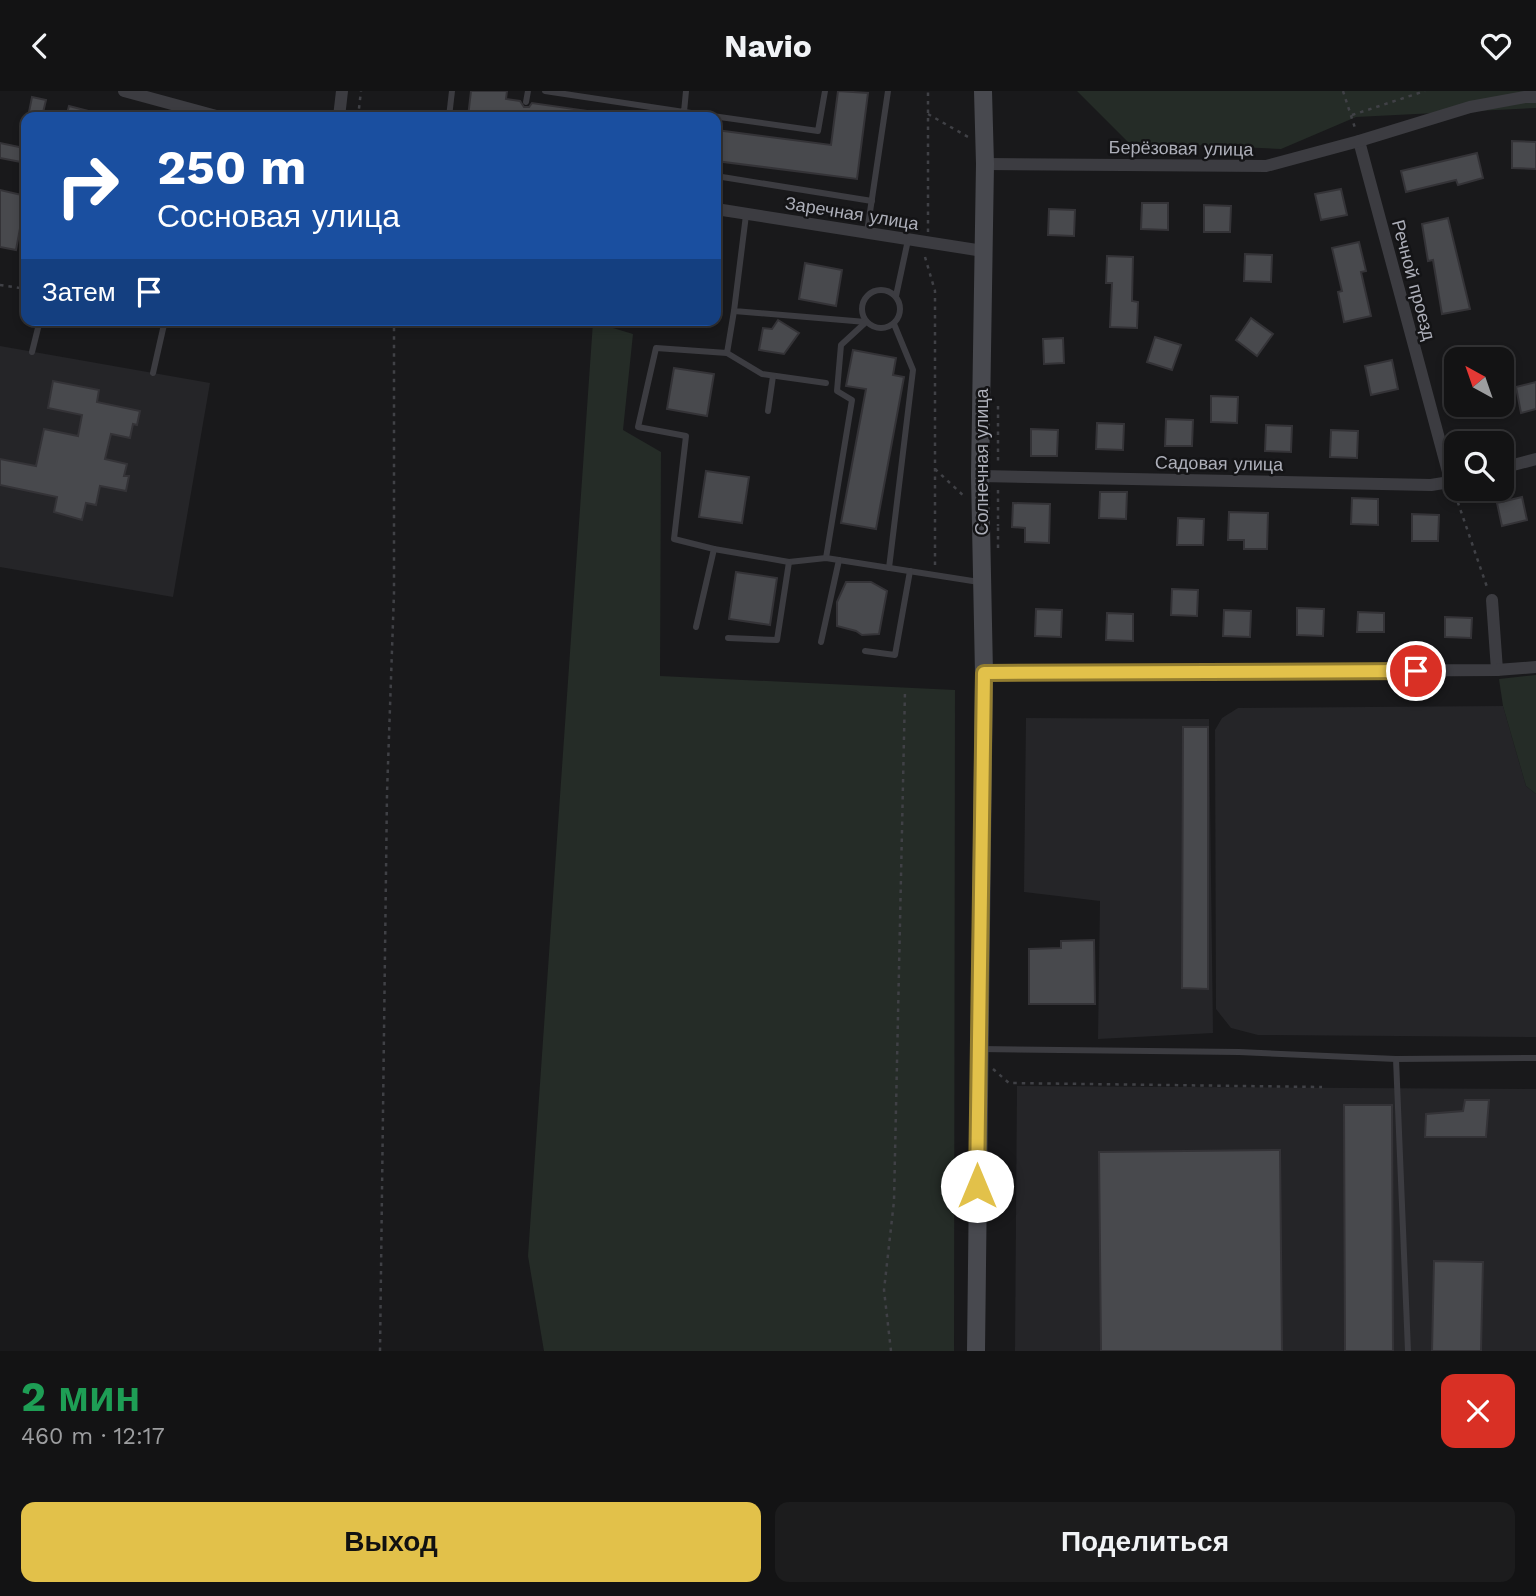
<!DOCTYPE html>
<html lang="ru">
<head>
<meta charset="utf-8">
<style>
	:root { --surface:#131314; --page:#1c1c1d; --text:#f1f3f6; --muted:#9d9ea0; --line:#323234; --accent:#e2c14a }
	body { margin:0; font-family:"Work Sans",sans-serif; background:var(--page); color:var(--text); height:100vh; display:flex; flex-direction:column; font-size:26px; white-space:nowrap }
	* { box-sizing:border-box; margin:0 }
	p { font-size:23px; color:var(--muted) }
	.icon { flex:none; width:38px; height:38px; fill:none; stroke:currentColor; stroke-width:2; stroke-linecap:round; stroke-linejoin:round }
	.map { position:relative; height:1260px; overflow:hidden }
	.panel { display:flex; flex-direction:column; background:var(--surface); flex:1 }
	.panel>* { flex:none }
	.banner { position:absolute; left:21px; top:21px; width:700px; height:214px; border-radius:14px; box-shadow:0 4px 10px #0003,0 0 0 2px var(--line); background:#1a4fa0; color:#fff; overflow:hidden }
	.needle { width:46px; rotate:320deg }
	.fabs { position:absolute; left:1444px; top:256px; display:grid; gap:14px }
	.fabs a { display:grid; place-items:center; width:70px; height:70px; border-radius:14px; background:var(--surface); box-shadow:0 4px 10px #0003,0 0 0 2px var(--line); font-size:35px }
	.pin { position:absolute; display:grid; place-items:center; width:60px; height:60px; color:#fff; margin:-30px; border:4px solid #fff; border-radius:50%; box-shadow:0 2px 7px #0007 }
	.me { position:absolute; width:77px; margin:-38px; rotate:0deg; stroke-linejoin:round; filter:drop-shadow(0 0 5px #0008) }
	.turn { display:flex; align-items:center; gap:24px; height:147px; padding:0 21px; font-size:32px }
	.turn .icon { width:91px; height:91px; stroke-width:2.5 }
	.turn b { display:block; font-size:49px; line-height:60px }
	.then { display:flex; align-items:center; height:66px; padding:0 21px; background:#0003; gap:14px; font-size:26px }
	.round { display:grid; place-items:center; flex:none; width:74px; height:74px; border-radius:14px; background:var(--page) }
	.head { display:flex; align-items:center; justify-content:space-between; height:119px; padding:0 21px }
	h1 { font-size:42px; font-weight:700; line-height:52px; color:#1e9e55 }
	.action { display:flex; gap:14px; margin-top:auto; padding:14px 21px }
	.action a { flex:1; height:80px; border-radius:14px; background:var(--accent); color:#111; font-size:28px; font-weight:700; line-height:80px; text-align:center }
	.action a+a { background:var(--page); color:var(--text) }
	header { display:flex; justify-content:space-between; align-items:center; height:91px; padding:0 21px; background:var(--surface); font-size:32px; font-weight:700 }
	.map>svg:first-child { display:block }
	.built { fill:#252528 }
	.green { fill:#252c27 }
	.building { fill:#48494d; stroke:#343337; stroke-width:2 }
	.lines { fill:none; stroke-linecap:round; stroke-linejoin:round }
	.path { stroke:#404146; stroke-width:2.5; stroke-dasharray:3.5 5; stroke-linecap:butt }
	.lane { stroke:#3c3c41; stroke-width:6 }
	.street { stroke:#3c3c41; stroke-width:12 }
	.secondary { stroke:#48494f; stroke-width:18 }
	.route-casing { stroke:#937d30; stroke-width:18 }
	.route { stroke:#e2c14a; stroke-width:12 }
	.labels { text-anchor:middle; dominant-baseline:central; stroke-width:5; stroke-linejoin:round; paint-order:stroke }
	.street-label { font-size:18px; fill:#adafb9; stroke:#141416 }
</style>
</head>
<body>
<header><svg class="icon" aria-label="back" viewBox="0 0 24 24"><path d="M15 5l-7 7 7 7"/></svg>Navio<svg class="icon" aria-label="heart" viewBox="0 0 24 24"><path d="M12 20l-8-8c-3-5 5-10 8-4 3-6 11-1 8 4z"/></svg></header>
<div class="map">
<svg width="1536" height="1260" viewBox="0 0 1536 1260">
	<rect width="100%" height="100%" fill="#19191b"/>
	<!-- built -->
	<g class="built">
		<polygon points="0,255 210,292 173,506 0,476"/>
		<polygon points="1503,615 1526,695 1536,703 1536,946 1258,944 1231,937 1216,918 1215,639 1222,627 1238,617"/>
		<polygon points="1026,627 1209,628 1213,942 1098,948 1100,810 1024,801"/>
		<polygon points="1017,995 1536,998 1536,1260 1015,1260"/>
	</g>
	<!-- green -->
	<g class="green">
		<polygon points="1077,0 1536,0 1536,17 1356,26 1281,58 1128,51"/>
		<polygon points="593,231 633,243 623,339 661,361 660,585 955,599 954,1260 544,1260 528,1165"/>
		<polygon points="1536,584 1536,703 1526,695 1503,615 1499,588"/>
	</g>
	<!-- building -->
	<g class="building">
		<polygon points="471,0 507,0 506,8 520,10 524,16 529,16 532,12 588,20 587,26 468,26"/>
		<polygon points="838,0 868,2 857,88 716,70 716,39 831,54"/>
		<polygon points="32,6 46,9 42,26 28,26"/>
		<polygon points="69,15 100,23 99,26 66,26"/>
		<polygon points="1512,50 1536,51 1536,78 1512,77"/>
		<polygon points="0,52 24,57 21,71 0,67"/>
		<polygon points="1477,62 1483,87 1458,94 1456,89 1406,101 1401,80"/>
		<polygon points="1341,98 1347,124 1321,129 1315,103"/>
		<polygon points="0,99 26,105 16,159 0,156"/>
		<polygon points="1142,112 1168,112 1168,139 1141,138"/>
		<polygon points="1204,114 1231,115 1230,141 1204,141"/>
		<polygon points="1049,118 1075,119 1074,145 1048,144"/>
		<polygon points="1448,127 1470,218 1442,223 1433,169 1428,170 1422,133"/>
		<polygon points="1359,151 1366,180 1361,181 1371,225 1344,231 1338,201 1342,200 1332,157"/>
		<polygon points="1245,163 1272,164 1271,191 1244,190"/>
		<polygon points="1107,165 1133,166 1132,210 1138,211 1137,237 1110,236 1112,192 1106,192"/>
		<polygon points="805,172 842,179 836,215 799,208"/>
		<polygon points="1251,227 1273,243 1257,265 1236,249"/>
		<polygon points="778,229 799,242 784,263 759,259 763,237 772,238"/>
		<polygon points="1155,246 1181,254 1172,279 1147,271"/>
		<polygon points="1063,247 1064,272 1044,273 1043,248"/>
		<polygon points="853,259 896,267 893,284 904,286 876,438 841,432 866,298 846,295"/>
		<polygon points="1392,269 1398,298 1371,304 1365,275"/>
		<polygon points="674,277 714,283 707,325 667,318"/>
		<polygon points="53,290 99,299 97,311 140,320 137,334 133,333 130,347 111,343 105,368 127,373 124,385 129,385 126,400 100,395 96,414 86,412 82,429 54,421 57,406 0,394 0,368 36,375 44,338 78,345 82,324 48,317"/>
		<polygon points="1536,291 1536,318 1521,322 1516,296"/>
		<polygon points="1211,305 1238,306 1237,332 1211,331"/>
		<polygon points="1474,313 1500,313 1500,327 1474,326"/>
		<polygon points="1166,328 1193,329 1192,355 1165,355"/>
		<polygon points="1097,332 1124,333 1123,359 1096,358"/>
		<polygon points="1266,334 1292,335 1291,361 1265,360"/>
		<polygon points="1031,338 1058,339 1057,365 1031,365"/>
		<polygon points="1331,339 1358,340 1357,367 1330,366"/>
		<polygon points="706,380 749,386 742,432 699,426"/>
		<polygon points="1100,401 1127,401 1126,428 1099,427"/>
		<polygon points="1522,406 1527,429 1502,435 1497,412"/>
		<polygon points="1352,407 1378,408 1378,434 1351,433"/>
		<polygon points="1013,412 1050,413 1049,452 1025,451 1025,437 1012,436"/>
		<polygon points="1229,421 1268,422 1267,458 1244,458 1244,449 1228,449"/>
		<polygon points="1412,423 1439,424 1438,450 1412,450"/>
		<polygon points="1178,427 1204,428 1203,454 1177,454"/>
		<polygon points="736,481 777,487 770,534 729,528"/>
		<polygon points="846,491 871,491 887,500 879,543 862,544 856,540 837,535 837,511"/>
		<polygon points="1172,498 1198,499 1197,525 1171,524"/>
		<polygon points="1297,517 1324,518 1323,545 1297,544"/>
		<polygon points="1036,518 1062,519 1061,546 1035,545"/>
		<polygon points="1224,519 1251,520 1250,546 1223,545"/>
		<polygon points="1358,521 1384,522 1384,541 1357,541"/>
		<polygon points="1107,522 1133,523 1133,550 1106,549"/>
		<polygon points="1445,526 1472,527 1471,547 1445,546"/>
		<polygon points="1183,636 1208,636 1208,898 1182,897"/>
		<polygon points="1094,849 1095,913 1029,913 1029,858 1061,857 1061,850"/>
		<polygon points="1465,1009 1489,1009 1486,1046 1425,1046 1426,1023 1463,1020"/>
		<polygon points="1344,1014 1392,1014 1393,1260 1345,1260"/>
		<polygon points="1280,1059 1282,1260 1101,1260 1099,1061"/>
		<polygon points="1434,1170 1483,1171 1481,1260 1432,1260"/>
	</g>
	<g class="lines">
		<!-- path -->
		<g class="path">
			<polyline points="1343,0 1355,37"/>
			<polyline points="928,23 968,46"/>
			<polyline points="1352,24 1425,0"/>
			<polyline points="358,26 361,0"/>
			<polyline points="928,141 928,0"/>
			<polyline points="925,166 935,200 935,476"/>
			<polyline points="0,194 26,198"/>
			<polyline points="998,315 998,372"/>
			<polyline points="935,378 966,407"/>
			<polyline points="998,399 998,435"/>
			<polyline points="1455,403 1487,496"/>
			<polyline points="998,457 998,436"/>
			<polyline points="993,978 1009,992 1322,996"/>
			<polyline points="380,1260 387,702 394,502 394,229"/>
			<polyline points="891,1260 884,1199 894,1110 905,600"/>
		</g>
		<!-- lane -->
		<g class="lane">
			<polyline points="545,0 684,21 686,0"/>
			<polyline points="526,11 528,0"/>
			<polyline points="449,26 452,0"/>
			<polyline points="683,26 684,21 818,40 825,0"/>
			<polyline points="716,85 872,110"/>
			<polyline points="746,124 734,220 866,231"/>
			<polyline points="867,141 888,0"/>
			<circle cx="881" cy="218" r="19"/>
			<polyline points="896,205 908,149"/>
			<polyline points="32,261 40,229"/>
			<polyline points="727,262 762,283 826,292"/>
			<polyline points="153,282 165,229"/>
			<polyline points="768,320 773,285"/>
			<polyline points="714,458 674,448 686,345 638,336 656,257 727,262 734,220"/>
			<polyline points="826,467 852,309 837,300 841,254 866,231"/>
			<polyline points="889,477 913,279 894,233"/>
			<polyline points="696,536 714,458 789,471 826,467 979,491"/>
			<polyline points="728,547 777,549 789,471"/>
			<polyline points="821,551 839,469"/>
			<polyline points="865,560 895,564 910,480"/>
			<polyline points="980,958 1239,961 1396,968 1536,967"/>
			<polyline points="1396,968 1408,1260"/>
		</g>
		<!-- street -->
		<g class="street">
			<polyline points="124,0 220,26"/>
			<polyline points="339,26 342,0"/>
			<polyline points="1359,50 1451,392"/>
			<polyline points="985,73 1266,75 1359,50 1470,16 1525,6 1536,6"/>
			<polyline points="716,118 983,160"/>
			<polyline points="1502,377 1536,368"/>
			<polyline points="980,385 1431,394 1456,390"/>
			<polyline points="1492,509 1497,579"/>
			<polyline points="984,582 1497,579 1536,576"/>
		</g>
		<!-- secondary -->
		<polyline class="secondary" points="976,1260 984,582 980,385 985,73 983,0"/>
	</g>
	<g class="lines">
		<defs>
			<polyline id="route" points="977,1095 984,582 1416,580"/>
		</defs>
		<!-- route casing -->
		<use href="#route" class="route-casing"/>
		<!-- route -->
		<use href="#route" class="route"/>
	</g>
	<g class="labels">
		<!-- street labels -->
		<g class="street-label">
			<text transform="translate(1181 57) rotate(1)">Берёзовая улица</text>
			<text transform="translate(852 122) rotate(9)">Заречная улица</text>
			<text transform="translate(1414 189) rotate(75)">Речной проезд</text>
			<text transform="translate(981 371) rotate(-90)">Солнечная улица</text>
			<text transform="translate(1219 372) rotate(1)">Садовая улица</text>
		</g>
	</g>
</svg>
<div class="fabs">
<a><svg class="needle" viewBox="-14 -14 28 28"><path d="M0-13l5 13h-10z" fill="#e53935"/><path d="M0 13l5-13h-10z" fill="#9d9ea0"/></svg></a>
<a><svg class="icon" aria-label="search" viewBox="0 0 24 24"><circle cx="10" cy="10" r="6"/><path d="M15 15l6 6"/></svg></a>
</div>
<div class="pin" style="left:1416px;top:580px;background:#d93025"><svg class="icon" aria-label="arrive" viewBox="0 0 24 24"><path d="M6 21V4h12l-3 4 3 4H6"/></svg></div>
<svg class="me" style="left:977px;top:1095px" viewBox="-20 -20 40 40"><circle r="19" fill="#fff"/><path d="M0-13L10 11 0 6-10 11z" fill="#e2c14a"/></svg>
<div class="banner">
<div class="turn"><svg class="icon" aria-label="right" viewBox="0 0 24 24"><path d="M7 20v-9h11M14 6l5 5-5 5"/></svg><div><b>250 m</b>Сосновая улица</div></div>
<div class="then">Затем<svg class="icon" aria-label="arrive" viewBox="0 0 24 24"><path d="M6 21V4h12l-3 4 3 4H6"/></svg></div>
</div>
</div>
<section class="panel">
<div class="head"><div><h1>2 мин</h1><p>460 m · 12:17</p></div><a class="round" style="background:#d93025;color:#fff"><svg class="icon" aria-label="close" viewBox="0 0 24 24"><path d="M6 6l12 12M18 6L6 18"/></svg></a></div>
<div class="action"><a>Выход</a><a>Поделиться</a></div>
</section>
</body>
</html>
